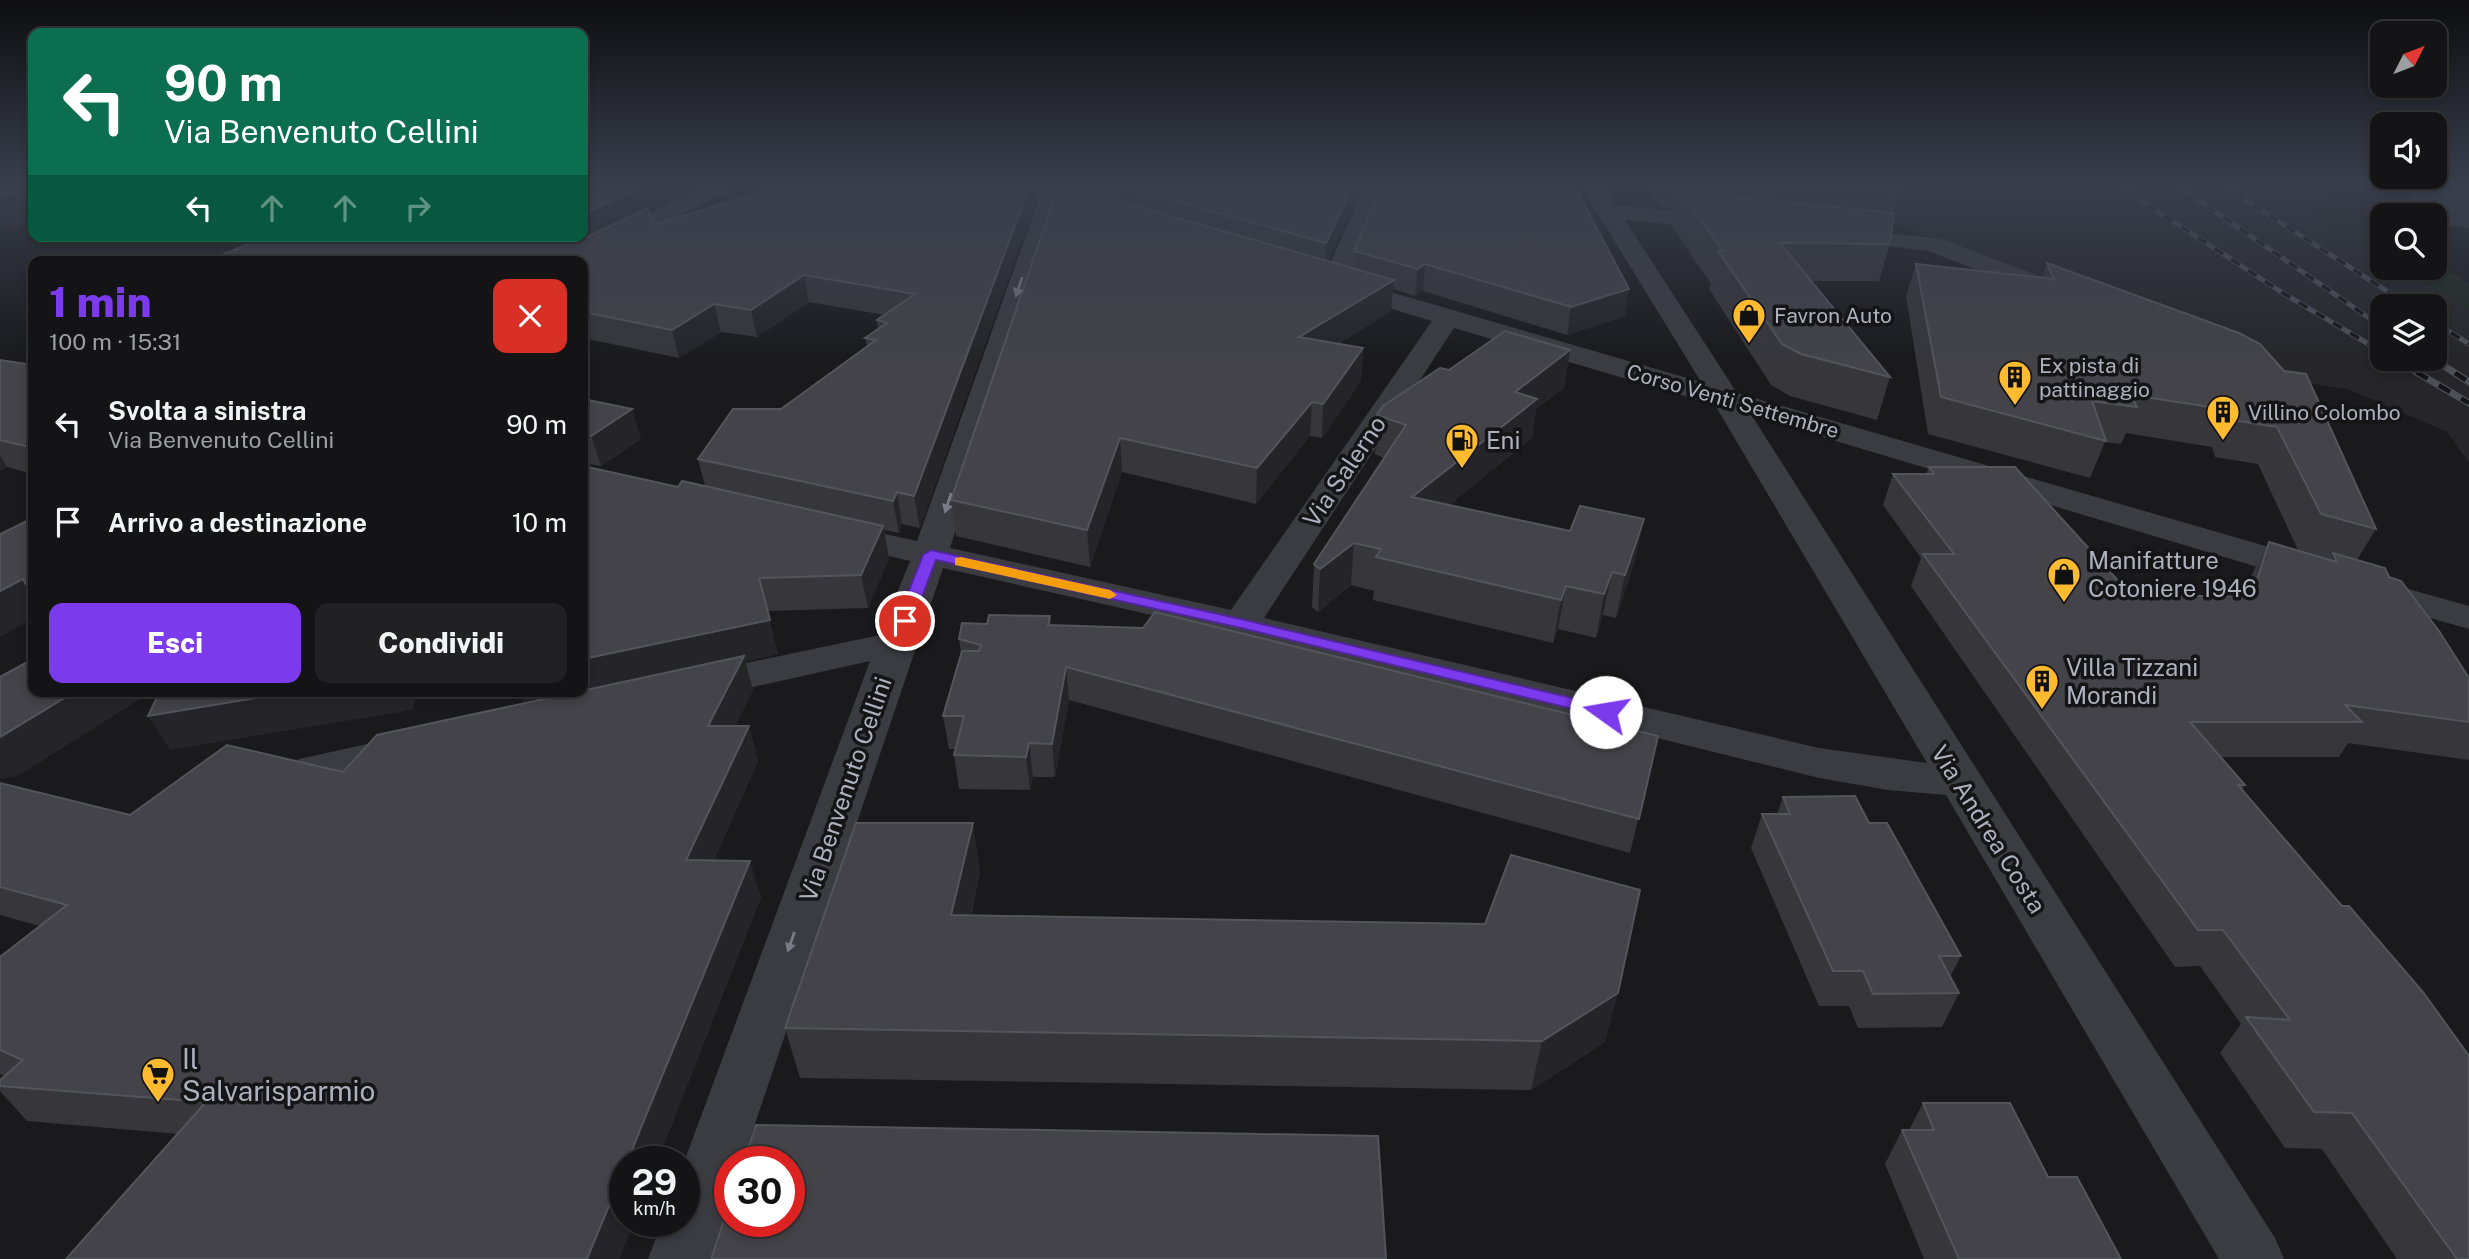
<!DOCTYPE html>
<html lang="it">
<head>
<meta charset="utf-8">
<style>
	:root { --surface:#141416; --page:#212123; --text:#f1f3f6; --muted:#9d9ea1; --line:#333335; --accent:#7c3aed }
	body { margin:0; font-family:"Public Sans",sans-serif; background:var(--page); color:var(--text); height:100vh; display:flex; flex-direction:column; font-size:26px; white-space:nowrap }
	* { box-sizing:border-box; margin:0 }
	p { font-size:23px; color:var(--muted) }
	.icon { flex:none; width:38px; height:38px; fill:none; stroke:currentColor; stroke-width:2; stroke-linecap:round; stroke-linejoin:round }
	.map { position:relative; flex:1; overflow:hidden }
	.panel { position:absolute; left:28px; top:256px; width:560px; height:441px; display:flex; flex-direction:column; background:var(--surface); border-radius:14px; box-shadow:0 4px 10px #0003,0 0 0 2px var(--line) }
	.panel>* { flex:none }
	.top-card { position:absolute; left:28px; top:28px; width:560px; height:214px; border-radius:14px; box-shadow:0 4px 10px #0003,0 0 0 2px var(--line); background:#0b6e4f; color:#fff; overflow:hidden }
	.needle { width:46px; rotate:48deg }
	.buttons { position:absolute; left:2370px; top:21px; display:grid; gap:14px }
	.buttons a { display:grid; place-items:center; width:77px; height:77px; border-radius:14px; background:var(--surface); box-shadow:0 4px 10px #0003,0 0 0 2px var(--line); font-size:35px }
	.speed { position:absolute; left:609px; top:1146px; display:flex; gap:14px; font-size:35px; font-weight:700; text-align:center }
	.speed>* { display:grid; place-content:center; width:91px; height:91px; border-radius:50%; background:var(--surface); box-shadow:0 4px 10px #0003,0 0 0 2px var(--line); line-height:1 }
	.speed small { font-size:18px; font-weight:400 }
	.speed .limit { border:10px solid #d22; background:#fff; color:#111 }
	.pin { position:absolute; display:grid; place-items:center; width:60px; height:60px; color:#fff; margin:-30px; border:4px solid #fff; border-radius:50%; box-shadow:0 2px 7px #0007 }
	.me { position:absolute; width:77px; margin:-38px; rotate:283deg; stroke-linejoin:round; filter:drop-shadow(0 0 5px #0008) }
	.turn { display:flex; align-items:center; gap:24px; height:147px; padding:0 21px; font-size:32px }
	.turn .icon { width:91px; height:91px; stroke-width:2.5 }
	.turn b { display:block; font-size:49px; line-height:60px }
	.lanes { display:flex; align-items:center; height:66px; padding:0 21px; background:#0003; justify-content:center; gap:35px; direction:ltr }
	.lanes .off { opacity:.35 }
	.round { display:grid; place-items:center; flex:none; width:74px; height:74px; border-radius:14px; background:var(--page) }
	.headline { display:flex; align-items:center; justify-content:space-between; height:119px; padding:0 21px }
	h1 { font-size:42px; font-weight:800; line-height:52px; color:var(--accent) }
	.action { display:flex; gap:14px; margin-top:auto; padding:14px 21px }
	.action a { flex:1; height:80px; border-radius:14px; background:var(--accent); color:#fff; font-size:28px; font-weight:800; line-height:80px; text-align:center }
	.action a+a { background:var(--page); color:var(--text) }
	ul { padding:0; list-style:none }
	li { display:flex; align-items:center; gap:21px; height:98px; padding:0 21px }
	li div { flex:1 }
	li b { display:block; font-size:26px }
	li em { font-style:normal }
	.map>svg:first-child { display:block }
	.built { fill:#26262a; fill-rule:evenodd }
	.green { fill:#202921 }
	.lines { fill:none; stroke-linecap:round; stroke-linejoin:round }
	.minor { fill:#3b3c42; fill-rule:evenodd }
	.rail-far1-casing { stroke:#4e5058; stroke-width:5 }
	.rail-casing { stroke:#4e5058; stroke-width:7 }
	.rail-far1 { stroke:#151518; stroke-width:3.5; stroke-dasharray:10; stroke-linecap:butt }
	.rail { stroke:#151518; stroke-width:4.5; stroke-dasharray:13; stroke-linecap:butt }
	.wall { fill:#36363b }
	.shaded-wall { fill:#252529 }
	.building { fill:#434349; stroke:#53555b; stroke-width:2 }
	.oneway { fill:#797c86 }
	.route { fill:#7c3aed; stroke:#51269a; stroke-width:2 }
	.slow { fill:#f59e0b }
	.labels { text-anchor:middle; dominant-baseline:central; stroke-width:7; stroke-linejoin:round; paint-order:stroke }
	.far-poi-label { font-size:21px; fill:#acb1bd; stroke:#151518; text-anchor:start }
	.far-street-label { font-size:21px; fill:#acb1bd; stroke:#151518 }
	.poi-label { font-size:24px; fill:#acb1bd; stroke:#151518; text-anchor:start }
	.street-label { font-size:24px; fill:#acb1bd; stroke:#151518 }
	.near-poi-label { font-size:28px; fill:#acb1bd; stroke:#151518; text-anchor:start }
</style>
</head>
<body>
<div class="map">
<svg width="2469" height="1259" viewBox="0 0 2469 1259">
	<rect width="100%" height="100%" fill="#1a1a1d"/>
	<!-- built -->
	<path class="built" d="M1804,183H2308L2331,204L2382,233V268H2434V263L2469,283V463L2447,432L2348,389L2313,384L1898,225ZM2382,306H2434V359H2382Z"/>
	<!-- green -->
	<g class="green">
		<polygon points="2261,183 2308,183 2331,204 2382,233 2382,257"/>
		<polygon points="2434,263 2469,283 2469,310 2400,268 2434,268"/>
	</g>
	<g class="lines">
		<!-- minor -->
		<g class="minor">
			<polygon points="709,183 736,183 733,188 583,266 583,261 561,261 564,256"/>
			<path d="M987,183H1020L1043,189L1045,183H1067L1063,196L1111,210L1115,215L1111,220L1103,222L1059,209L950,548L1231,610L1432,321L1325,289L1321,284L1366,183H1388L1349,280L1701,382L1579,183H1601L1615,205L1727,216L1735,218L1739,223L1735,228L1727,230L1625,220L1737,393L2324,563L2329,571L2324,579L2311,582L2298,579L1752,416L2275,1238L2284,1259H2219L1946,795L1888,790L1819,778L1241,635L943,568L742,1162H730V1200L710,1259H648L662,1222H684V1162L870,661L699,699L685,695L679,686L685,677L699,673L880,635L910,561L822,540L817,533L822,526L834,523L917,541L1038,202L990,188ZM1454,328L1715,405L1927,763L1819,748L1264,618Z"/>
			<polygon points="1839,227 1941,239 2069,287 2073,293 2069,299 2060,301 1928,251 1831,239 1827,234 1831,229"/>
			<polygon points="2369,578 2469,606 2469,629 2356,597 2350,589 2356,581"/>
			<polygon points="404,736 419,740 425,750 419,760 314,785 299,781 292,770 299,759"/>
		</g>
		<defs>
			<g id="rail-far1">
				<polyline points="2114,183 2283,293 2382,352"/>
				<polyline points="2174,183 2382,327"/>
				<polyline points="2219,183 2410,306"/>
				<polyline points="2434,322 2469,344"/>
			</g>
			<g id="rail">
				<polyline points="2394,359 2469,403"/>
				<polyline points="2433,359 2469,382"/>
			</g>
		</defs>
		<!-- rail-far1 casing -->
		<use href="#rail-far1" class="rail-far1-casing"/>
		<!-- rail casing -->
		<use href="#rail" class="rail-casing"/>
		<!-- rail-far1 -->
		<use href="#rail-far1" class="rail-far1"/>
		<!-- rail -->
		<use href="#rail" class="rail"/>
	</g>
	<!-- wall -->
	<g class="wall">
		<polygon points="583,183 700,183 647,208 654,225 789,183 1044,183 1041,186 1033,184 1035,204 920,528 902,524 899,533 884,530 889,558 868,608 767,611 778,654 745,661 753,690 735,726 749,726 758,761 714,860 761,897 657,1162 625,1162 634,1222 619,1259 66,1259 178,1134 27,1121 0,1091 0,1080 5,1076 0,1074 0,957 40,926 0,915 0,783 130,815 343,772 524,703 519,691 583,691 678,487 705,486 698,459 781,409 867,347 865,338 878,329 877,320 885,315 809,302 757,337 721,332 679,358 583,338"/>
		<polygon points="1066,183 1363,183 1328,261 1353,268 1354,251 1383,183 1625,316 1567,335 1423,291 1415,296 1393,289 1391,311 1338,344 1363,348 1361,381 1322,438 1310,436 1256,504 1122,472 1090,567 956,536 951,500 1066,186"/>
		<polygon points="1642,183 1886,183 1898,192 1892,212 1890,244 1879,281 1811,281 1890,377 1877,420 1790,396 1771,385 1709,289 1711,284 1673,228 1676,209 1659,207"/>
		<polygon points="2347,183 2397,183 2394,190 2349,185"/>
		<polygon points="2399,183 2469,183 2469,228 2434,224 2434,215 2427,215"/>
		<polygon points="2047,263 2239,333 2376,529 2357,560 2389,577 2469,678 2469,760 2348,743 2339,757 2221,757 2245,785 2242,790 2469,1259 2397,1259 2322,1149 2285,1148 2220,1053 2241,1024 2200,966 2175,967 1911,586 1921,558 1883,505 1893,474 1926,474 1929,467 2121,584 2178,596 2245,596 2252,574 2269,542 2298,550 2258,464 2215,457 2212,447 2126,433 2121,444 2105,442 2090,478 1928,434 1906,296 1916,264 2042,278"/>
		<polygon points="1570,350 1564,388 1536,409 1532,438 1449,505 1570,531 1644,519 1635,561 1616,618 1603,615 1596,638 1558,629 1553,643 1373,600 1374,591 1351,585 1318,612 1312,607 1314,564 1384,458 1375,454 1377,415 1449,370"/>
		<polygon points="0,360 33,365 33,474 7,467 0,471"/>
		<polygon points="583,399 641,439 601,466 583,463"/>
		<polygon points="1050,616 1051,625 1658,736 1630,853 1069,700 1055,777 1033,777 1030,790 959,789 954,755 955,749 949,749 943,716 961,653 959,639 987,624"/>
		<polygon points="1783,797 1869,823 1961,956 1950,977 1959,993 1942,1027 1858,1028 1849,1006 1819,1006 1751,848 1762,814 1777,814"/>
		<polygon points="980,871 971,916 1605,1042 1531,1090 800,1078 785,1028"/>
		<polygon points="1923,1103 2048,1177 2121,1259 1924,1259 1885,1164 1902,1130 1909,1130"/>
	</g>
	<!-- shaded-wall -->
	<g class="shaded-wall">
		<polygon points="644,183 700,183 644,209 563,254 552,236 583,236 583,215"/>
		<polygon points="1031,183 1033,183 1035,204 920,528 914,496"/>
		<polygon points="1354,183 1363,183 1325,269 1326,243"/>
		<polygon points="33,188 33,221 0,232 0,198"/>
		<polygon points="1425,264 1423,291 1415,296 1418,269"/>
		<polygon points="804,275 809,302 757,337 751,310"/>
		<polygon points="1394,280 1391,311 1298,370 1299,337"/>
		<polygon points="1629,289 1625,316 1567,335 1571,307"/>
		<polygon points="714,304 721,332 679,358 672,330"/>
		<polygon points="1363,348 1361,381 1322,438 1323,404"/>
		<polygon points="1570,350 1564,388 1536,409 1532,438 1408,539 1412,497 1515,392"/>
		<polygon points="1312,402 1310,436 1256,504 1257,468"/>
		<polygon points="632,409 641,439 601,466 591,436"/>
		<polygon points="1120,438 1122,472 1090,567 1087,530"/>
		<polygon points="0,455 7,467 0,471"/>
		<polygon points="897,492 902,524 899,533 893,501"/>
		<polygon points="1644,519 1635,561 1616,618 1625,575"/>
		<polygon points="883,526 889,558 868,608 861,575"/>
		<polygon points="1354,543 1351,585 1318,612 1320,569"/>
		<polygon points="1612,572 1603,615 1596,638 1604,594"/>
		<polygon points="759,578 778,654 745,661 753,690 718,760 525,707 519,691 583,691 583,659"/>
		<polygon points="23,579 33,594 33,618 0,637 0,591"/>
		<polygon points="1566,586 1558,629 1553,643 1561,600"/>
		<polygon points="1066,667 1069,700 1055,777 1052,744"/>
		<polygon points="76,691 153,691 18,776 0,779 0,737"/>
		<polygon points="298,691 419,691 412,710 170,750 148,716"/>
		<polygon points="749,726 758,761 698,896 686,860"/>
		<polygon points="1029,743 1033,777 1030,790 1026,757"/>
		<polygon points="973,823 980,871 960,964 951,915"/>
		<polygon points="750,861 761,897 657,1162 627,1162"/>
		<polygon points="1618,993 1605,1042 1531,1090 1542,1041"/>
		<polygon points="625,1167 625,1222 634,1222 619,1259 587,1259"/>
	</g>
	<!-- building -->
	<g class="building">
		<polygon points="0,183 33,183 33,188 0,198"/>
		<polygon points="583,183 644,183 638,185 639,188 583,215"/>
		<polygon points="789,183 1031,183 914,496 897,492 893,501 698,459 733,409 781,409 876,340 865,338 887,323 877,320 915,294 804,275 751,310 714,304 672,330 583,312 583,261 207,261 268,236 552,236 553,238 573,238 575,243 647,208 654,225"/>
		<polygon points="1111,183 1354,183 1326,243"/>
		<polygon points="1383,183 1573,183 1629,289 1571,307 1425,264 1418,269 1354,251"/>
		<polygon points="1796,183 1886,183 1899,187 1898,192"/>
		<polygon points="2436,183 2469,183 2469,199 2449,197"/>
		<polygon points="1059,184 1394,280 1299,337 1363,348 1323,404 1312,402 1257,468 1120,438 1087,530 951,500"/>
		<polygon points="1680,192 1894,213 1890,244 1780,243 1890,377 1801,354 1782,344 1718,251 1723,251"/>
		<polygon points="2047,263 2239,333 2260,344 2284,371 2306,374 2376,529 2321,514 2277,427 2233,420 2230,410 2131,395 2137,407 2092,401 2106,441 1941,397 1916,264 2054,279"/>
		<polygon points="1505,331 1570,350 1515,392 1537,399 1412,497 1570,531 1580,506 1644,519 1625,575 1612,572 1604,594 1566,586 1561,600 1376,557 1381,549 1354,543 1320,569 1314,564 1406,425 1377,415 1383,406 1440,368 1449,370"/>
		<polygon points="0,360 33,365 33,448 0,440"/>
		<polygon points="583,399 632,409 591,436 583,434"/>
		<polygon points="583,466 678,487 682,481 883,526 861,575 759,578 770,620 583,659"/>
		<polygon points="1929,467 2015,467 2121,584 2167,584 2178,596 2252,596 2269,542 2337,562 2333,553 2385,568 2389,577 2401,581 2439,631 2469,678 2469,722 2345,705 2362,722 2190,722 2245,785 2238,785 2342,906 2349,906 2423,992 2469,1056 2469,1259 2457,1259 2352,1113 2314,1112 2246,1017 2290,1020 2223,930 2198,930 1923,554 1954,554 1893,474 1934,474"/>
		<polygon points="33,518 33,597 23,579 0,591 0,534"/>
		<polygon points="1155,612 1658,736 1639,819 1066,667 1052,744 1029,743 1026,757 954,755 964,716 943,716 962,651 979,651 981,645 959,639 962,623 987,624 989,615 1050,616 1048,625 1143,628"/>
		<polygon points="744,656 708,726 749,726 686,860 750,861 627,1162 625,1162 625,1167 587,1259 66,1259 206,1102 0,1086 0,1080 23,1060 0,1050 0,957 67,905 0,887 0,783 130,815 227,745 343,772 377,735"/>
		<polygon points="33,659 33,691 76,691 0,737 0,677"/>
		<polygon points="160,691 298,691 148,716"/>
		<polygon points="1855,796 1869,823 1887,823 1961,956 1939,956 1959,993 1873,994 1863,971 1833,971 1762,814 1790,814 1783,797"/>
		<polygon points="856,823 973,823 951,915 1485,924 1511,855 1640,890 1618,993 1542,1041 785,1028"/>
		<polygon points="1923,1103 2010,1103 2048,1177 2077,1177 2121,1259 1959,1259 1902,1130 1934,1130"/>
		<polygon points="756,1125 1378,1136 1386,1259 711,1259 730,1202 730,1222 789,1222 789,1162 743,1162"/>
	</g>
	<!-- one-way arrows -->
	<defs><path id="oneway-solid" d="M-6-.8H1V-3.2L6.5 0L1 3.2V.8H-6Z" transform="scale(1.75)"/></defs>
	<g class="oneway">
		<use href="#oneway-solid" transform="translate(1019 287) rotate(108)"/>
		<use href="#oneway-solid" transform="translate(948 503) rotate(108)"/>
		<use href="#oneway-solid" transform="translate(791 942) rotate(109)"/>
	</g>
	<!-- sky -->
	<linearGradient id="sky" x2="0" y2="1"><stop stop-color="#0e0e10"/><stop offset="0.51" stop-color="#383e4c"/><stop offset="1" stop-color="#383e4c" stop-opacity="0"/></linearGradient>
	<rect width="2469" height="359" fill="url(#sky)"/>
	<!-- route -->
	<polygon class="route" points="931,550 1241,619 1606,706 1615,712 1606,717 1241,628 936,560 913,621 905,626 899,624 897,621 923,555"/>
	<!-- slow -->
	<polygon class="slow" points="961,557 1110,590 1117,595 1110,599 955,565 955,558"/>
	<!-- icons -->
	<defs>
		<symbol id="shop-pin" viewBox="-11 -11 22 30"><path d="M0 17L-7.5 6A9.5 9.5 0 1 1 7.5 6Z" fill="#ffbb30" stroke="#151518"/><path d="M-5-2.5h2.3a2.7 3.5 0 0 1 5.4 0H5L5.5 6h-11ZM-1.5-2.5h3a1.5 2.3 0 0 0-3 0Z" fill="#111"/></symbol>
		<symbol id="building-pin" viewBox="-11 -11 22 30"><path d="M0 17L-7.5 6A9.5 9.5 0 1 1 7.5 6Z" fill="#ffbb30" stroke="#151518"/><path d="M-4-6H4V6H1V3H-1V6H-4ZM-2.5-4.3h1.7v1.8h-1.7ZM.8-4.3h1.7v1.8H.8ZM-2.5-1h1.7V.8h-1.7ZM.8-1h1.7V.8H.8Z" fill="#111"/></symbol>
		<symbol id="fuel-pin" viewBox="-11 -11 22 30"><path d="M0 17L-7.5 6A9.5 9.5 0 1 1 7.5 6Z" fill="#ffbb30" stroke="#151518"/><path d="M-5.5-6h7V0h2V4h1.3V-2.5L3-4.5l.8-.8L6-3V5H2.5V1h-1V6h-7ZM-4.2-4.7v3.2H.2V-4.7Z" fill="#111"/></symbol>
		<symbol id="supermarket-pin" viewBox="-11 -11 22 30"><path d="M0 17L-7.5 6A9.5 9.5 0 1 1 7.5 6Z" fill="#ffbb30" stroke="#151518"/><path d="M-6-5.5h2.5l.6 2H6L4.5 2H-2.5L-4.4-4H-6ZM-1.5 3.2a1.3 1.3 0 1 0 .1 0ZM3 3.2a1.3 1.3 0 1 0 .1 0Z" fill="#111"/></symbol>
	</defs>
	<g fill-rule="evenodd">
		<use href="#shop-pin" x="1730" y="296" width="38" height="52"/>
		<use href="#building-pin" x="1996" y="358" width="38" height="52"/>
		<use href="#building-pin" x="2204" y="393" width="38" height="52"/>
		<use href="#fuel-pin" x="1443" y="421" width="38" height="52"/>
		<use href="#shop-pin" x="2045" y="555" width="38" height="52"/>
		<use href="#building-pin" x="2023" y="662" width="38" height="52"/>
		<use href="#supermarket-pin" x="139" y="1055" width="38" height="52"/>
	</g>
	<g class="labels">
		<!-- far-poi labels -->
		<g class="far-poi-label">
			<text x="1774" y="315">Favron Auto</text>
			<text x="2039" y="365">Ex pista di<tspan x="2039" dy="24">pattinaggio</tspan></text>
			<text x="2248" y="412">Villino Colombo</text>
		</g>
		<!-- far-street labels -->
		<g class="far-street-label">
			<text transform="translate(1733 401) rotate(16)">Corso Venti Settembre</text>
		</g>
		<!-- poi labels -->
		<g class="poi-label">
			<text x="1486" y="440">Eni</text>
			<text x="2088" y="560">Manifatture<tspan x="2088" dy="28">Cotoniere 1946</tspan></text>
			<text x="2066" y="667">Villa Tizzani<tspan x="2066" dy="28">Morandi</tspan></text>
		</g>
		<!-- street labels -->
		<g class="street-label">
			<text transform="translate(1344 471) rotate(-56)">Via Salerno</text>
			<text transform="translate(845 789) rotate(-71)">Via Benvenuto Cellini</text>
			<text transform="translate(1989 829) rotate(58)">Via Andrea Costa</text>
		</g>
		<!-- near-poi labels -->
		<g class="near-poi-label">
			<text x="182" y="1058">Il<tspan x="182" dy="32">Salvarisparmio</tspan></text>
		</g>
	</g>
</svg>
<div class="buttons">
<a><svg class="needle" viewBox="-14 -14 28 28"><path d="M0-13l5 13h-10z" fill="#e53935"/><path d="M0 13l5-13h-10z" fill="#9d9ea1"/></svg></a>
<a><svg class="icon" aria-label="sound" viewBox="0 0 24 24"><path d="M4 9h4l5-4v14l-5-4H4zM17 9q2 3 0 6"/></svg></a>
<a><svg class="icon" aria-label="search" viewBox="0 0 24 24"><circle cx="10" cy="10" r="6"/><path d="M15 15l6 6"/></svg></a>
<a><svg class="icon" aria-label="layers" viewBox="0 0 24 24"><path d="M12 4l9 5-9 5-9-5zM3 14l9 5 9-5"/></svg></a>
</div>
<div class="speed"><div>29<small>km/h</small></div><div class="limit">30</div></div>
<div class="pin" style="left:905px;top:621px;background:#d93025"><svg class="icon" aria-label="arrive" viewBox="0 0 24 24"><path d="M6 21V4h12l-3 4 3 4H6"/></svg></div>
<svg class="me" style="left:1606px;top:712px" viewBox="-20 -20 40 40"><circle r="19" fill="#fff"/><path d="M0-13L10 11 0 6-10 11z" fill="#7c3aed"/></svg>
<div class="top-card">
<div class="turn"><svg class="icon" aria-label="left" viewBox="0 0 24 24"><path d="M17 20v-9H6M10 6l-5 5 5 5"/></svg><div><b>90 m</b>Via Benvenuto Cellini</div></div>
<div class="lanes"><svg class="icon" aria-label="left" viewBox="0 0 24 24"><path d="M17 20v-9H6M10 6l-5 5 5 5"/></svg><svg class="icon off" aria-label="ahead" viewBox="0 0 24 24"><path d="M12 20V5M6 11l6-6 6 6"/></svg><svg class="icon off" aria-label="ahead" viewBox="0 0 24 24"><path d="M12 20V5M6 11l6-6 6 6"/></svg><svg class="icon off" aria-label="right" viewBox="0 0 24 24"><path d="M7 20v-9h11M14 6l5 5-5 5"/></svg></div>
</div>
<section class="panel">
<div class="headline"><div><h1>1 min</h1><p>100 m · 15:31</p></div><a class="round" style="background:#d93025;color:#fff"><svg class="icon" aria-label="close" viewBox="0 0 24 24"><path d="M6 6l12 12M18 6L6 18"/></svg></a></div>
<ul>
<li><svg class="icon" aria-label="left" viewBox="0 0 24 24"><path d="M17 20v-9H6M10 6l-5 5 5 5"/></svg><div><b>Svolta a sinistra</b><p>Via Benvenuto Cellini</p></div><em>90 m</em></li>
<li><svg class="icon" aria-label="arrive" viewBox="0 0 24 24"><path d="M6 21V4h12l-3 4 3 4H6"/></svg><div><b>Arrivo a destinazione</b></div><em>10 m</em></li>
</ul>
<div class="action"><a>Esci</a><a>Condividi</a></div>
</section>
</div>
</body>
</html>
